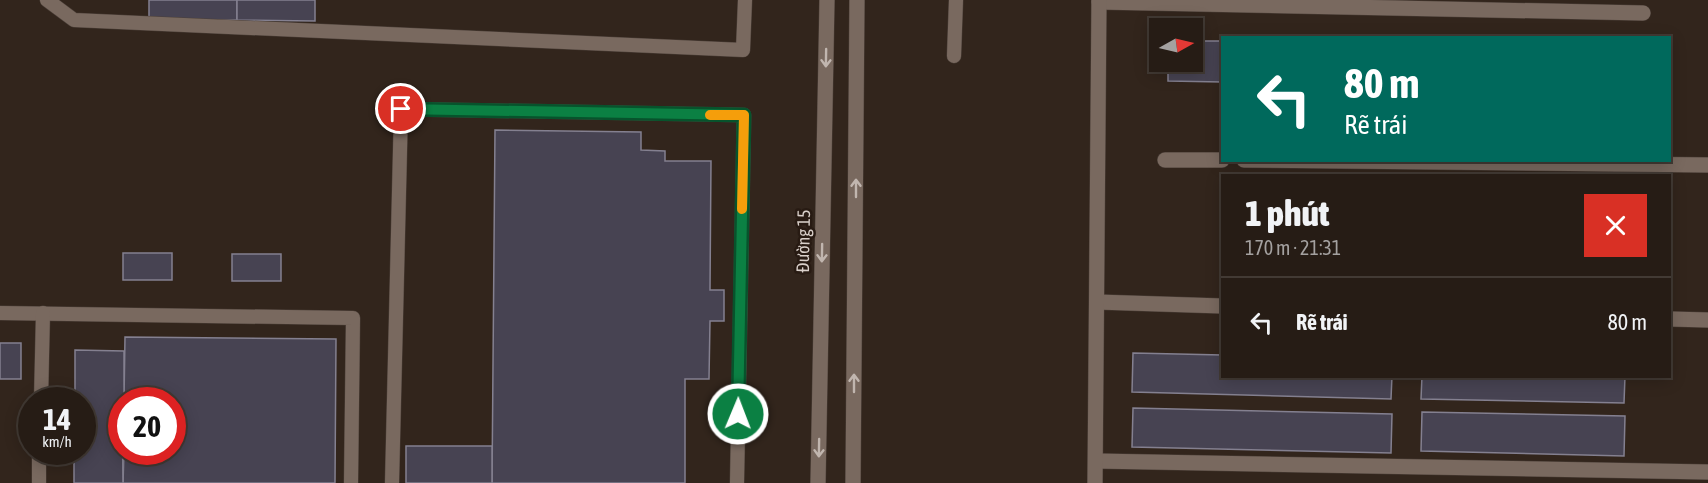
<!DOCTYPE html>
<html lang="vi">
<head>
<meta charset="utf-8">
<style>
	:root { --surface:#261c15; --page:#2e251e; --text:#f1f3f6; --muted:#a4a1a0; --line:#423a34 }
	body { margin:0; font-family:"Asap Condensed",sans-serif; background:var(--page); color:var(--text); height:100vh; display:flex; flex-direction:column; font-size:22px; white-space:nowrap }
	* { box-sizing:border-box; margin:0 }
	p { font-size:20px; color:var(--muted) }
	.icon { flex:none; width:33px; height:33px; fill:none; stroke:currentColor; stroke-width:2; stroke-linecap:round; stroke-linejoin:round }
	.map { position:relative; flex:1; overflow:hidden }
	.sheet { position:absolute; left:1221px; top:174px; width:450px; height:204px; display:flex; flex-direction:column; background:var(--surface); border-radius:0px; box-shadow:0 3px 15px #0003,0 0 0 2px var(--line) }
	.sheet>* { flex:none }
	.banner { position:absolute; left:1221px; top:36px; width:450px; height:126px; border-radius:0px; box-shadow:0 3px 15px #0003,0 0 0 2px var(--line); background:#00695c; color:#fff; overflow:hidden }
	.needle { width:39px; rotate:82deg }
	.fabs { position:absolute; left:1149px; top:18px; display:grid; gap:12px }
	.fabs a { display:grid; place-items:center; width:54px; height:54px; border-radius:0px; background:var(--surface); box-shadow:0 3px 15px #0003,0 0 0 2px var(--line); font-size:30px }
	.speed { position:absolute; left:18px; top:387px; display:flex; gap:12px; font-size:30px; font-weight:700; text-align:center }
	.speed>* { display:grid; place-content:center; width:78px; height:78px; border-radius:50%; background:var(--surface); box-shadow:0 3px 15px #0003,0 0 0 2px var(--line); line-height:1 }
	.speed small { font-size:15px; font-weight:400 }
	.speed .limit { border:9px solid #d22; background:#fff; color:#111 }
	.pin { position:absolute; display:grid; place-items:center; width:51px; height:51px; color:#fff; margin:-26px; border:3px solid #fff; border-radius:50%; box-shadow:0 2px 6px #0007 }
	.me { position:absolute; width:66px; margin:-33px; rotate:1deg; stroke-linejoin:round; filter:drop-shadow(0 0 4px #0008) }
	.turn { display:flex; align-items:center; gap:21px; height:126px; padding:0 24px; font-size:27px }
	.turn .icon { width:78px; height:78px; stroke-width:2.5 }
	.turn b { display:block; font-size:42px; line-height:51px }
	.round { display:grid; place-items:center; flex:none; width:63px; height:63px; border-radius:0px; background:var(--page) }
	.overview { display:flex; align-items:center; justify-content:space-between; height:102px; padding:0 24px }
	h1 { font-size:36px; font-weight:800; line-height:45px }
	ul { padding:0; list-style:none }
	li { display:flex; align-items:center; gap:18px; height:90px; padding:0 24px; border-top:2px solid var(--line) }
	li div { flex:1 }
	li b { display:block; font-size:22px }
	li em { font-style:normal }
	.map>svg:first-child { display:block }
	.building { fill:#474352; stroke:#848090; stroke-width:1.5 }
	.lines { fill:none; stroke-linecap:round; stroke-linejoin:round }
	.lane-casing { stroke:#4c4039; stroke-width:15 }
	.street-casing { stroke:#4c4039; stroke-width:16 }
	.secondary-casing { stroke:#4c4039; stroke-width:16 }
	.lane { stroke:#79695f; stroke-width:14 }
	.street { stroke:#79695f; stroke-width:15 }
	.secondary { stroke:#79695f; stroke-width:15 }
	.oneway { stroke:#c1b6af }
	.route-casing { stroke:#07532c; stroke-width:15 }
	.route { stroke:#0b8043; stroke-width:10 }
	.slow { stroke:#f59e0b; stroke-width:10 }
	.labels { text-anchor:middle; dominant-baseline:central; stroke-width:5; stroke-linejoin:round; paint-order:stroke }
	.street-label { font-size:18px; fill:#d9d0ca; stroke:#281b13 }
</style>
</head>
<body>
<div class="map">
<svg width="1708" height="483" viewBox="0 0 1708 483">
	<rect width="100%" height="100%" fill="#32251c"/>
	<!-- building -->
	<g class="building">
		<rect x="149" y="0" width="88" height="20"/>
		<polygon points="237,0 315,0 315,21 237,20"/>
		<polygon points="1192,41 1222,41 1222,82 1168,81 1168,62 1192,62"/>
		<polygon points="495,130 641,132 641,150 665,151 665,161 711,161 710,290 724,290 724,321 710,321 709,379 685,379 685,483 492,483"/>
		<rect x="123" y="253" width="49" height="27"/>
		<rect x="232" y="254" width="49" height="27"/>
		<polygon points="125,337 336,339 335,483 123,483 124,452 172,452 172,400 124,400"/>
		<rect x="0" y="343" width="21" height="36"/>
		<polygon points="75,350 124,351 124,400 122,400 123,483 74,483 74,452 82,452 82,400 75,400"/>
		<polygon points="1133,353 1222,355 1222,376 1392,376 1391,399 1132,392"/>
		<polygon points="1422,376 1625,376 1624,403 1421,399"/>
		<polygon points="1133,408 1392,414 1391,453 1132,447"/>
		<polygon points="1422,412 1625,416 1624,456 1421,451"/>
		<rect x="406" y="446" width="86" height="37"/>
	</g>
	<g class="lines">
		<defs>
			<g id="lane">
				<polyline points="47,0 74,20 743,50 745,0"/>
				<polyline points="954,56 956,0"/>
				<polyline points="0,313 353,318 351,483"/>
				<polyline points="41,400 43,313"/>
				<polyline points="39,483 39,452"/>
				<polyline points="392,483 401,109 744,115 737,483"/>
			</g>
			<g id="street">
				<polyline points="1099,2 1643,13"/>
				<polyline points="1165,160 1222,160"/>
				<polyline points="1244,160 1708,165"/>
				<polyline points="1097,302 1222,306"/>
				<polyline points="1670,319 1708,320"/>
				<polyline points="1096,461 1708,472"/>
				<polyline points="1095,483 1099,0"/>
			</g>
			<g id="secondary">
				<polyline points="818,483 827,0"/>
				<polyline points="853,483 857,0"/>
			</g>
		</defs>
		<!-- lane casing -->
		<use href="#lane" class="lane-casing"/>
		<!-- street casing -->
		<use href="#street" class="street-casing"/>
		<!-- secondary casing -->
		<use href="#secondary" class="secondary-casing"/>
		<!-- lane -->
		<use href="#lane" class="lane"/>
		<!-- street -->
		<use href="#street" class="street"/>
		<!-- secondary -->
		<use href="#secondary" class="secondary"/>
	</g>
	<!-- one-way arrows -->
	<defs><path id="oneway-shaft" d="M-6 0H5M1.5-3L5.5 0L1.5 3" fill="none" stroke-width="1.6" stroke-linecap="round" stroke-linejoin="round" transform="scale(1.5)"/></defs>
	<g class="oneway">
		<use href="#oneway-shaft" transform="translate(826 58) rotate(91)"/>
		<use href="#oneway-shaft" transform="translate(856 188) rotate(-90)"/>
		<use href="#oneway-shaft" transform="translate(822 253) rotate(91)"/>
		<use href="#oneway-shaft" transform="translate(854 383) rotate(-90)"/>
		<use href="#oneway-shaft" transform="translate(819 448) rotate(91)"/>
	</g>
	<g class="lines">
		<defs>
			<polyline id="route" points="401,109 744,115 738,414"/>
		</defs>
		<!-- route casing -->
		<use href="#route" class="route-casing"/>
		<!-- route -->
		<use href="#route" class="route"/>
		<!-- slow -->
		<polyline class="slow" points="710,115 744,115 742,209"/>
	</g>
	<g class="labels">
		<!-- street labels -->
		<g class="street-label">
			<text transform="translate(803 241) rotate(-89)">Đường 15</text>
		</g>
	</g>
</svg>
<div class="fabs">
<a><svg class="needle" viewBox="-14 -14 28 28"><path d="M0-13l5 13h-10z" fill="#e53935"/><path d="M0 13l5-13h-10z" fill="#a4a1a0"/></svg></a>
</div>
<div class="speed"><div>14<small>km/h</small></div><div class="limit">20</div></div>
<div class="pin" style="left:401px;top:109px;background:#d93025"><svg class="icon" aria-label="arrive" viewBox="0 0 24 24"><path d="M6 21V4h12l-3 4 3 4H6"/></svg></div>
<svg class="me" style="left:738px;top:414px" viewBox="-20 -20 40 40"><circle r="17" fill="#0b8043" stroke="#fff" stroke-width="3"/><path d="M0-11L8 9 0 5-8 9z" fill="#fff"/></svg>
<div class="banner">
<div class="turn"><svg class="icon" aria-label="left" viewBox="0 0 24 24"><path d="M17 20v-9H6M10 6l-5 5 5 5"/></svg><div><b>80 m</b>Rẽ trái</div></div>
</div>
<section class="sheet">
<div class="overview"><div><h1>1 phút</h1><p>170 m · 21:31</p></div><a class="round" style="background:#d93025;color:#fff"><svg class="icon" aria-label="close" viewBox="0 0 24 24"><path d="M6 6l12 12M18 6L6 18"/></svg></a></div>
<ul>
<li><svg class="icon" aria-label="left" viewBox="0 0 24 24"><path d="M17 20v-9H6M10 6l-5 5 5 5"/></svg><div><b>Rẽ trái</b></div><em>80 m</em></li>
</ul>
</section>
</div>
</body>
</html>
